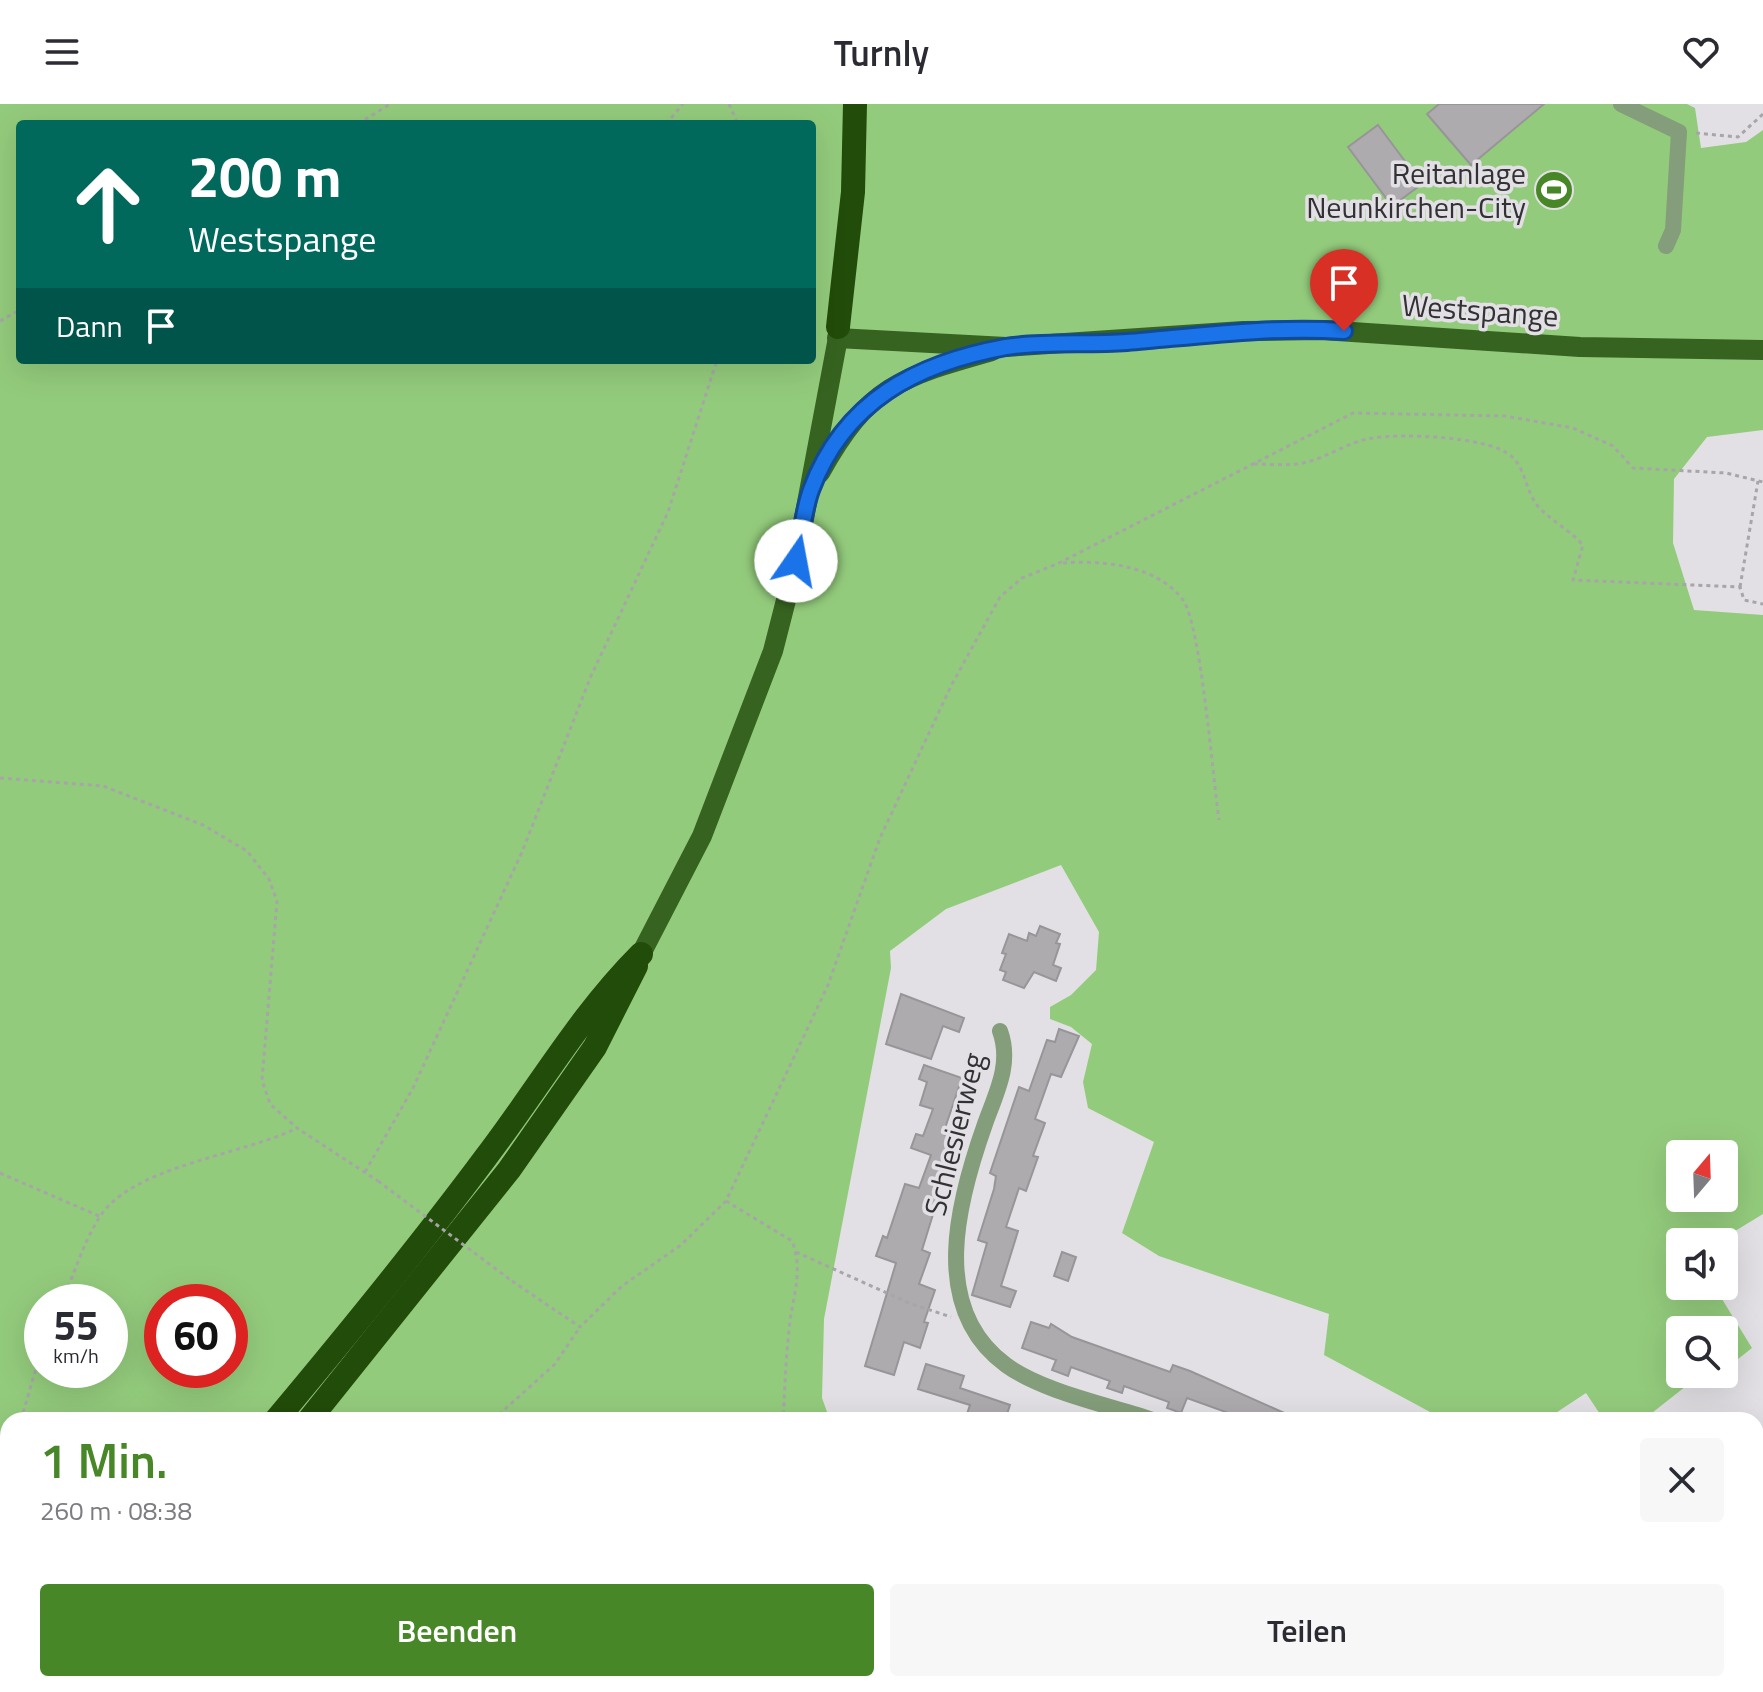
<!DOCTYPE html>
<html lang="de">
<head>
<meta charset="utf-8">
<style>
	:root { --surface:#fff; --page:#f7f7f7; --text:#2b2b33; --muted:#7c7c81; --accent:#488727 }
	body { margin:0; font-family:"Titillium Web",sans-serif; background:var(--page); color:var(--text); height:100vh; display:flex; flex-direction:column; font-size:30px; white-space:nowrap }
	* { box-sizing:border-box; margin:0 }
	p { font-size:26px; color:var(--muted) }
	.icon { flex:none; width:44px; height:44px; fill:none; stroke:currentColor; stroke-width:2; stroke-linecap:round; stroke-linejoin:round }
	.map { position:relative; flex:1; overflow:hidden }
	.sheet { position:absolute; left:0px; top:1308px; width:1764px; height:280px; display:flex; flex-direction:column; background:var(--surface); border-radius:24px 24px 0 0; box-shadow:0 8px 32px #0002 }
	.sheet>* { flex:none }
	.guide { position:absolute; left:16px; top:16px; width:800px; height:244px; border-radius:8px; box-shadow:0 8px 32px #0002; background:#00695c; color:#fff; overflow:hidden }
	.needle { width:52px; rotate:19deg }
	.fabs { position:absolute; left:1666px; top:1036px; display:grid; gap:16px }
	.fabs a { display:grid; place-items:center; width:72px; height:72px; border-radius:8px; background:var(--surface); box-shadow:0 8px 32px #0002; font-size:40px }
	.speed { position:absolute; left:24px; top:1180px; display:flex; gap:16px; font-size:40px; font-weight:700; text-align:center }
	.speed>* { display:grid; place-content:center; width:104px; height:104px; border-radius:50%; background:var(--surface); box-shadow:0 8px 32px #0002; line-height:1 }
	.speed small { font-size:20px; font-weight:400 }
	.speed .limit { border:12px solid #d22; background:#fff; color:#111 }
	.pin { position:absolute; display:grid; place-items:center; width:68px; height:68px; color:#fff; margin:-82px -34px; border-radius:50% 50% 50% 0; rotate:-45deg; box-shadow:0 0 8px #0007 }
	.pin .icon { rotate:45deg }
	.me { position:absolute; width:88px; margin:-44px; rotate:12deg; stroke-linejoin:round; filter:drop-shadow(0 0 6px #0008) }
	.turn { display:flex; align-items:center; gap:28px; height:168px; padding:0 40px; font-size:36px }
	.turn .icon { width:104px; height:104px; stroke-width:2.5 }
	.turn b { display:block; font-size:56px; line-height:68px }
	.then { display:flex; align-items:center; height:76px; padding:0 40px; background:#0003; gap:16px; font-size:30px }
	.round { display:grid; place-items:center; flex:none; width:84px; height:84px; border-radius:8px; background:var(--page) }
	.headline { display:flex; align-items:center; justify-content:space-between; height:136px; padding:0 40px }
	h1 { font-size:48px; font-weight:600; line-height:60px; color:var(--accent) }
	.action { display:flex; gap:16px; margin-top:auto; padding:16px 40px }
	.action a { flex:1; height:92px; border-radius:8px; background:var(--accent); color:#fff; font-size:32px; font-weight:600; line-height:92px; text-align:center }
	.action a+a { background:var(--page); color:var(--text) }
	header { display:flex; justify-content:space-between; align-items:center; height:104px; padding:0 40px; background:var(--surface); font-size:36px; font-weight:600 }
	.map>svg:first-child { display:block }
	.green { fill:#93cb7c; fill-rule:evenodd }
	.building { fill:#aeabaf; stroke:#989599; stroke-width:2 }
	.lines { fill:none; stroke-linecap:round; stroke-linejoin:round }
	.path { stroke:#a7a5a8; stroke-width:3; stroke-dasharray:4 4; stroke-linecap:butt }
	.minor { stroke:#849d7a; stroke-width:16 }
	.major { stroke:#366320; stroke-width:20 }
	.highway { stroke:#224c0a; stroke-width:24 }
	.path-bridge { stroke:#a7a5a8; stroke-width:3; stroke-dasharray:4 4; stroke-linecap:butt }
	.route-casing { stroke:#114b97; stroke-width:20 }
	.route { stroke:#1a73e8; stroke-width:14 }
	.labels { text-anchor:middle; dominant-baseline:central; stroke-width:7; stroke-linejoin:round; paint-order:stroke }
	.poi-label { font-size:30px; fill:#323133; stroke:#e2e0e4; text-anchor:end }
	.street-label { font-size:30px; fill:#323133; stroke:#e2e0e4 }
</style>
</head>
<body>
<header><svg class="icon" aria-label="menu" viewBox="0 0 24 24"><path d="M4 6h16M4 12h16M4 18h16"/></svg>Turnly<svg class="icon" aria-label="heart" viewBox="0 0 24 24"><path d="M12 20l-8-8c-3-5 5-10 8-4 3-6 11-1 8 4z"/></svg></header>
<div class="map">
<svg width="1763" height="1588" viewBox="0 0 1763 1588">
	<rect width="100%" height="100%" fill="#e2e0e4"/>
	<!-- green -->
	<g class="green">
		<path d="M0,0H1687L1695,4L1701,44L1746,38L1763,26V326L1707,333L1674,375L1673,439L1694,506L1763,511V1110L1717,1138H1680V1182H1714L1752,1244L1724,1266V1226H1680V1270H1719L1702,1284L1695,1275L1643,1316H1604L1586,1289L1545,1316H1445L1324,1251L1329,1210L1159,1152L1122,1129L1154,1038L1088,1004L1083,978L1092,940L1071,923L1050,915V903L1071,891L1096,866L1099,828L1061,761L946,805L890,847L891,864L824,1215L822,1294L830,1316H8V1580H1125L1131,1588H0ZM20,20H812V256H20ZM1680,1050H1724V1094H1680ZM42,1198H110V1266H42ZM162,1198H230V1266H162Z"/>
		<polygon points="1288,1580 1416,1580 1430,1588 1300,1588"/>
	</g>
	<!-- building -->
	<g class="building">
		<polygon points="1439,0 1544,0 1471,61 1427,10"/>
		<polygon points="1378,21 1422,80 1392,102 1348,43"/>
		<polygon points="1040,822 1060,830 1056,839 1060,840 1053,861 1061,864 1056,877 1034,868 1024,884 1003,876 1006,868 1000,866 1006,850 1002,849 1009,830 1027,837 1029,829 1036,832"/>
		<polygon points="901,890 964,914 959,928 943,922 931,955 886,940"/>
		<polygon points="1059,925 1079,932 1061,973 1051,970 1035,1015 1045,1019 1033,1052 1038,1053 1026,1087 1019,1084 1006,1123 1018,1127 1001,1182 1016,1187 1010,1203 972,1191 987,1139 978,1136 994,1085 996,1072 990,1069 1019,983 1029,987 1047,936 1055,938"/>
		<polygon points="924,961 962,974 943,1030 953,1033 933,1089 939,1091 922,1146 930,1149 919,1180 935,1186 924,1218 928,1219 920,1244 904,1238 894,1271 865,1262 896,1159 876,1152 883,1132 887,1134 905,1080 919,1084 931,1051 911,1044 916,1030 923,1032 933,1005 920,1001 927,978 919,975"/>
		<polygon points="1062,1148 1076,1153 1068,1177 1054,1172"/>
		<polygon points="1031,1218 1049,1224 1051,1220 1072,1233 1170,1268 1173,1261 1190,1267 1300,1316 1223,1316 1226,1308 1187,1294 1181,1309 1167,1304 1169,1298 1124,1282 1122,1289 1107,1284 1110,1277 1071,1263 1068,1272 1052,1266 1056,1256 1022,1244"/>
		<polygon points="926,1260 964,1272 960,1284 1010,1301 1005,1316 965,1316 970,1301 918,1285"/>
	</g>
	<g class="lines">
		<!-- path -->
		<g class="path">
			<polyline points="729,0 738,20"/>
			<polyline points="358,20 390,0"/>
			<polyline points="666,20 683,0"/>
			<polyline points="1696,29 1738,33 1763,10"/>
			<polyline points="0,217 20,206"/>
			<path d="M1254,360C1270,360 1288,362 1303,359C1327,354 1349,337 1373,334C1403,329 1483,333 1507,349C1526,361 1524,384 1537,401C1547,414 1570,426 1583,441L1573,476L1740,483L1744,496L1763,500"/>
			<path d="M1063,459C1102,456 1157,461 1183,496C1201,521 1213,676 1219,716"/>
			<polyline points="1740,483 1758,377"/>
			<polyline points="0,674 103,682 203,721 247,747 269,775 277,797 262,976 270,1000 297,1024 378,1077"/>
			<polyline points="365,1068 413,984 522,748 591,572 668,408 717,256"/>
			<polyline points="0,1069 99,1112"/>
			<path d="M726,1097L792,1137C803,1164 794,1189 790,1217C786,1249 785,1283 783,1316"/>
			<polyline points="796,1148 909,1199 951,1213"/>
			<polyline points="512,1177 580,1223 622,1182 681,1141 726,1097 828,881 880,734 951,582 1000,493 1022,474 1059,459 1353,309 1505,312 1573,324 1613,342 1633,364 1726,369 1763,378"/>
			<path d="M62,1198C74,1171 83,1139 99,1114C131,1062 243,1051 297,1024"/>
			<polyline points="21,1316 42,1244"/>
			<polyline points="493,1316 555,1260 580,1223"/>
			<polyline points="0,1392 8,1363"/>
			<polyline points="818,1580 823,1588"/>
			<polyline points="1538,1580 1543,1588"/>
			<polyline points="821,1584 833,1580"/>
			<polyline points="1543,1587 1551,1580"/>
			<polyline points="291,1588 297,1580"/>
			<polyline points="359,1588 381,1580"/>
		</g>
		<!-- minor -->
		<g class="minor">
			<polyline points="1621,0 1679,28 1673,126 1666,142"/>
			<path d="M1000,927C1012,960 996,989 985,1020C958,1096 928,1204 1006,1261C1043,1288 1109,1301 1153,1316"/>
			<polyline points="1756,1386 1763,1381"/>
			<polyline points="1161,1580 1166,1588"/>
			<polyline points="1635,1580 1642,1588"/>
			<polyline points="1482,1588 1494,1580"/>
		</g>
		<!-- major -->
		<g class="major">
			<polyline points="837,234 1006,243 1243,227 1322,226 1580,243 1763,246"/>
			<path d="M820,369C868,282 900,273 992,247"/>
			<polyline points="641,850 702,732 773,547 796,457 840,223"/>
		</g>
		<!-- highway -->
		<g class="highway">
			<polyline points="838,223 853,88 855,0"/>
			<path d="M276,1316C348,1230 419,1143 486,1053C538,985 580,911 641,850"/>
			<polyline points="309,1316 509,1066 595,943 636,862"/>
			<polyline points="62,1588 67,1580"/>
			<polyline points="94,1588 99,1580"/>
		</g>
		<!-- path-bridge -->
		<polyline class="path-bridge" points="378,1077 512,1177"/>
	</g>
	<g class="lines">
		<defs>
			<path id="route" d="M796,457C801,434 803,408 811,386C844,297 917,259 1006,243C1044,237 1087,241 1127,238C1199,232 1271,222 1344,227"/>
		</defs>
		<!-- route casing -->
		<use href="#route" class="route-casing"/>
		<!-- route -->
		<use href="#route" class="route"/>
	</g>
	<!-- icons -->
	<defs>
		<symbol id="stadium-disc" viewBox="-11 -11 22 22"><circle r="9.5" fill="#488727" stroke="#e2e0e4"/><path d="M0-5a6.5 5 0 1 0 0 10a6.5 5 0 1 0 0-10ZM-3.5-1.8h7v3.6h-7Z" fill="#fff"/></symbol>
	</defs>
	<g fill-rule="evenodd">
		<use href="#stadium-disc" x="1532" y="64" width="44" height="44"/>
	</g>
	<g class="labels">
		<!-- poi labels -->
		<g class="poi-label">
			<text x="1526" y="69">Reitanlage<tspan x="1526" dy="34">Neunkirchen-City</tspan></text>
		</g>
		<!-- street labels -->
		<g class="street-label">
			<text transform="translate(1480 206) rotate(4)">Westspange</text>
			<text transform="translate(954 1030) rotate(-76)">Schlesierweg</text>
		</g>
	</g>
</svg>
<div class="fabs">
<a><svg class="needle" viewBox="-14 -14 28 28"><path d="M0-13l5 13h-10z" fill="#e53935"/><path d="M0 13l5-13h-10z" fill="#7c7c81"/></svg></a>
<a><svg class="icon" aria-label="sound" viewBox="0 0 24 24"><path d="M4 9h4l5-4v14l-5-4H4zM17 9q2 3 0 6"/></svg></a>
<a><svg class="icon" aria-label="search" viewBox="0 0 24 24"><circle cx="10" cy="10" r="6"/><path d="M15 15l6 6"/></svg></a>
</div>
<div class="speed"><div>55<small>km/h</small></div><div class="limit">60</div></div>
<div class="pin" style="left:1344px;top:227px;background:#d93025"><svg class="icon" aria-label="arrive" viewBox="0 0 24 24"><path d="M6 21V4h12l-3 4 3 4H6"/></svg></div>
<svg class="me" style="left:796px;top:457px" viewBox="-20 -20 40 40"><circle r="19" fill="#fff"/><path d="M0-13L10 11 0 6-10 11z" fill="#1a73e8"/></svg>
<div class="guide">
<div class="turn"><svg class="icon" aria-label="ahead" viewBox="0 0 24 24"><path d="M12 20V5M6 11l6-6 6 6"/></svg><div><b>200 m</b>Westspange</div></div>
<div class="then">Dann<svg class="icon" aria-label="arrive" viewBox="0 0 24 24"><path d="M6 21V4h12l-3 4 3 4H6"/></svg></div>
</div>
<section class="sheet">
<div class="headline"><div><h1>1 Min.</h1><p>260 m · 08:38</p></div><a class="round"><svg class="icon" aria-label="close" viewBox="0 0 24 24"><path d="M6 6l12 12M18 6L6 18"/></svg></a></div>
<div class="action"><a>Beenden</a><a>Teilen</a></div>
</section>
</div>
</body>
</html>
